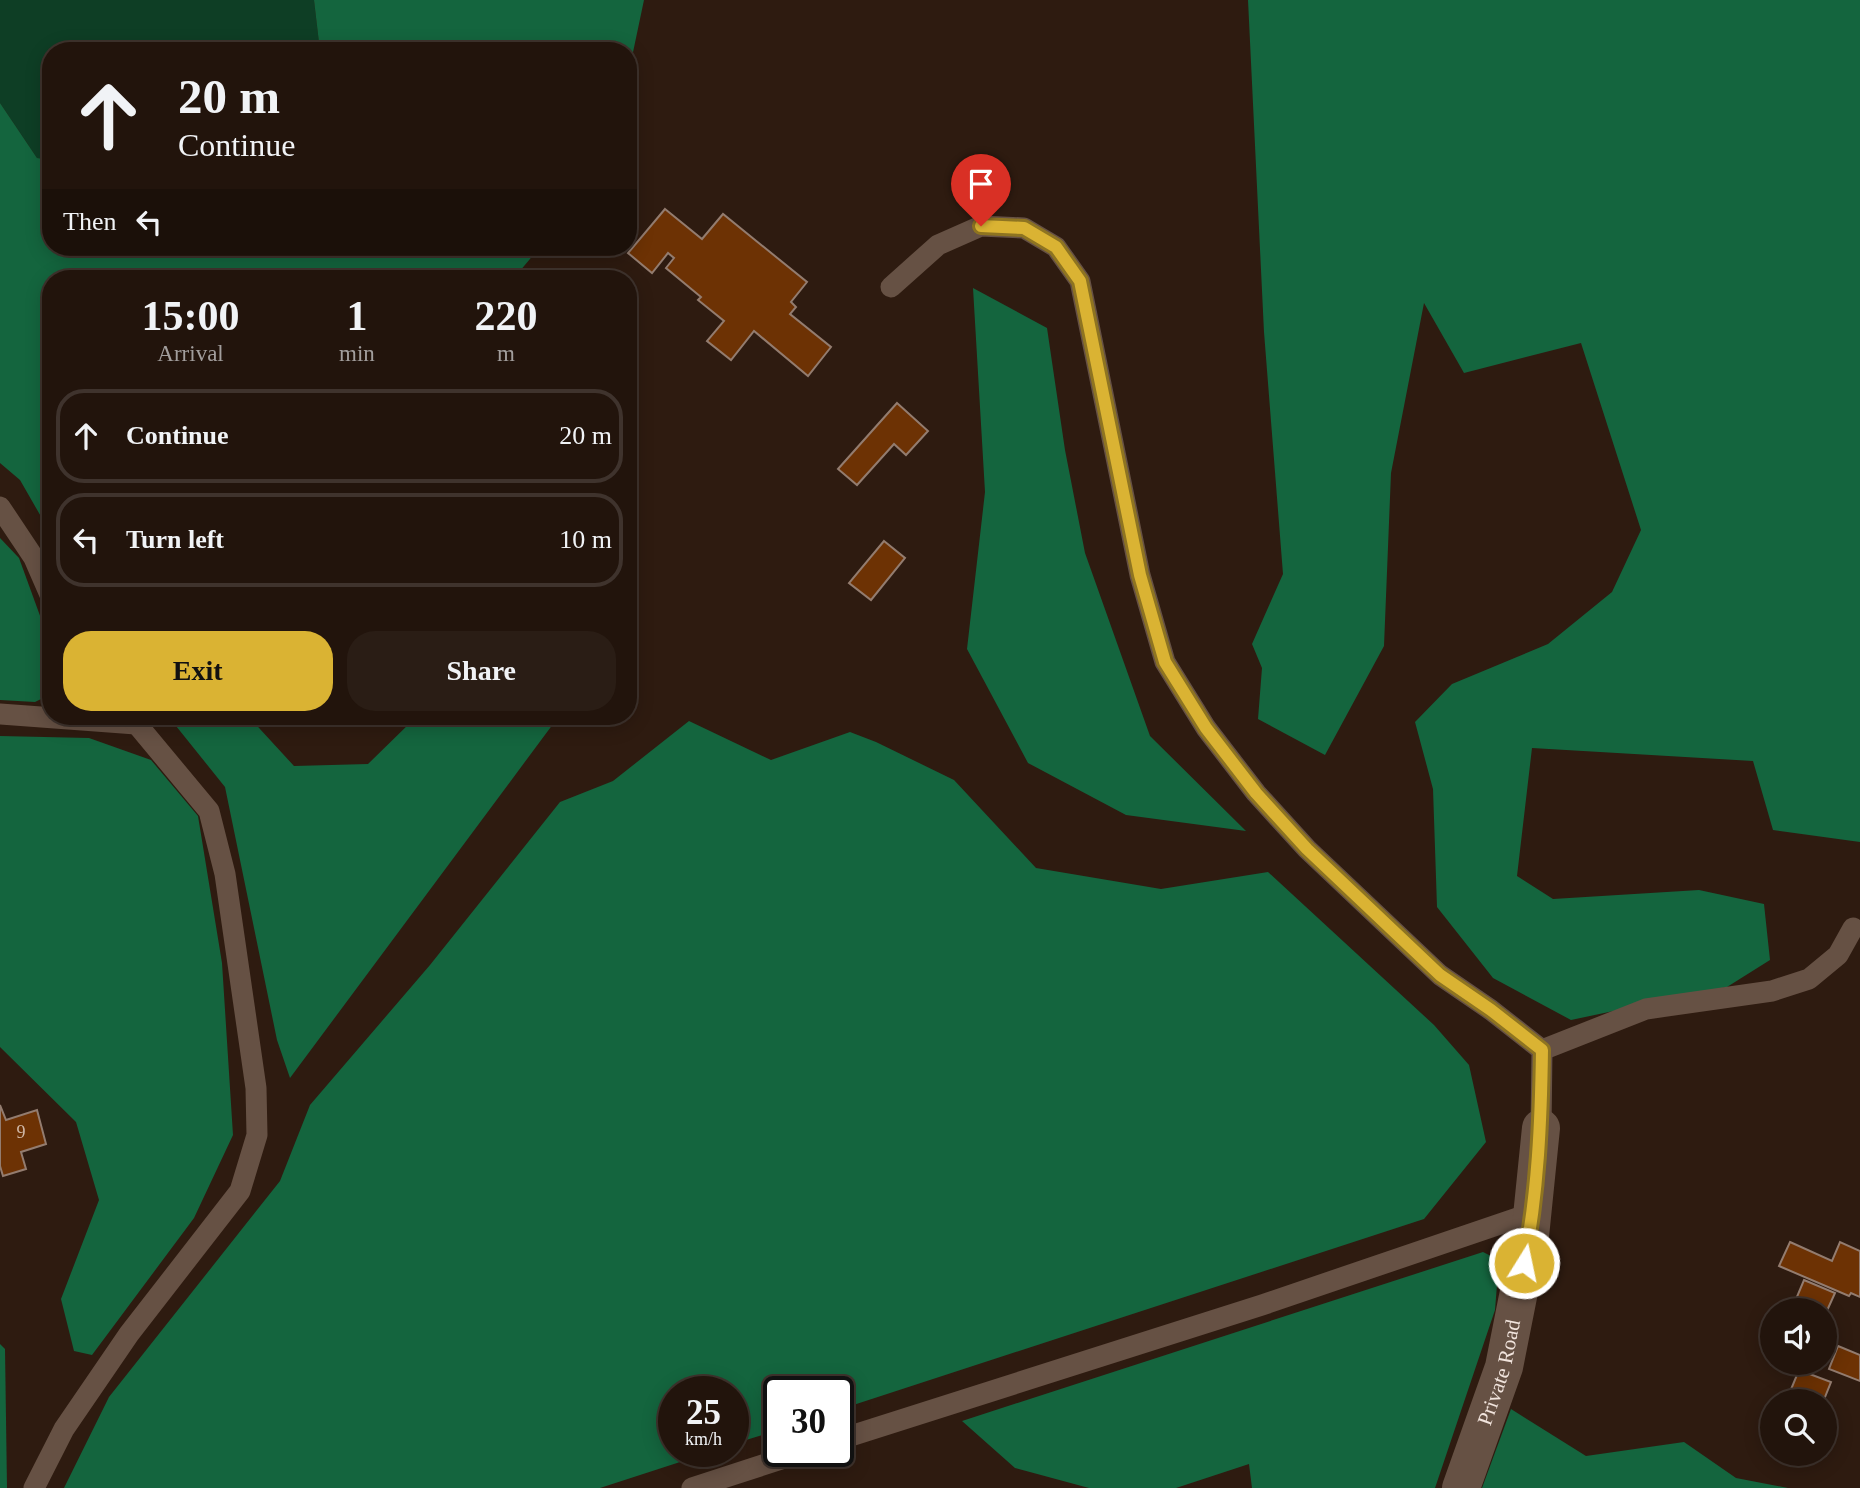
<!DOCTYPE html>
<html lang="en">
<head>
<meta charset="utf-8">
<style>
	:root { --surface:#22140c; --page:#2a1d15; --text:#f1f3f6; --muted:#a29e9d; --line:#3f332d; --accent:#dab333 }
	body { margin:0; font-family:Georgia,serif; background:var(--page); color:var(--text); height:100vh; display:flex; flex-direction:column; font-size:26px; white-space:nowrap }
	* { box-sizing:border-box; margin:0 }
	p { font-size:23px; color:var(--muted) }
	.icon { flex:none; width:38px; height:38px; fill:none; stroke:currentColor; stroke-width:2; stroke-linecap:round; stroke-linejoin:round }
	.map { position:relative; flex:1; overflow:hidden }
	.panel { position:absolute; left:42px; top:270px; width:595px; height:455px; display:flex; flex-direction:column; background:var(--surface); border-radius:28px; box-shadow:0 4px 18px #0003,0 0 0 2px var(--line) }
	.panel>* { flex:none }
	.hud { position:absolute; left:42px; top:42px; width:595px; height:214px; border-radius:28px; box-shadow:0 4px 18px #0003,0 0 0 2px var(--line); background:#22140c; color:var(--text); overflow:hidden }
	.buttons { position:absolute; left:1760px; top:1298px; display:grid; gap:14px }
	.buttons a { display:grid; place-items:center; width:77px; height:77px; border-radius:50%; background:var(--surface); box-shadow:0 4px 18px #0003,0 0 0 2px var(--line); font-size:35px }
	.speed { position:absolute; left:658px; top:1376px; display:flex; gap:14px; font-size:35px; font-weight:700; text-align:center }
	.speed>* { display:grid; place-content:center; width:91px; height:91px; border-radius:50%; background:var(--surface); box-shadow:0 4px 18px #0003,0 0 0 2px var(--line); line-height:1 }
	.speed small { font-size:18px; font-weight:400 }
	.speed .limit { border:4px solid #111; border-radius:10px; background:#fff; color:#111 }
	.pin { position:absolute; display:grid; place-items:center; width:60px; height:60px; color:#fff; margin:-72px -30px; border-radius:50% 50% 50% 0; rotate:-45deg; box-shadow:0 0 7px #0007 }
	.pin .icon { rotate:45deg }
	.me { position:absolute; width:77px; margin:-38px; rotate:10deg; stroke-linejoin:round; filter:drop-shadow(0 0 5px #0008) }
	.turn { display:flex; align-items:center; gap:24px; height:147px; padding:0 21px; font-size:32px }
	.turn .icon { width:91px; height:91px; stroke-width:2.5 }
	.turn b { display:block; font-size:49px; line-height:60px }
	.then { display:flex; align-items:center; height:66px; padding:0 21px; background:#0003; gap:14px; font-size:26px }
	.eta { display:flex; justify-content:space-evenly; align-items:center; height:119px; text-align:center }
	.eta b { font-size:42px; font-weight:800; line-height:49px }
	.action { display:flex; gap:14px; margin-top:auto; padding:14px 21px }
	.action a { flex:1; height:80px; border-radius:28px; background:var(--accent); color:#111; font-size:28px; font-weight:800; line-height:80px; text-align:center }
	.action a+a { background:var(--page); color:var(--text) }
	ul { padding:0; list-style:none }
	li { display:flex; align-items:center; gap:21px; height:94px; margin:0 14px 10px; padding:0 7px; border:4px solid var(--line); border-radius:28px }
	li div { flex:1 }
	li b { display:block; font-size:26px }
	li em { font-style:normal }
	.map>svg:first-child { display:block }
	.green { fill:#0e3e25 }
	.forest { fill:#14653e }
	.building { fill:#6d3204; stroke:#937c6f; stroke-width:2 }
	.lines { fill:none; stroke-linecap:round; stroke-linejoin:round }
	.lane { stroke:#665144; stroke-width:21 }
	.street { stroke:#665144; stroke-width:38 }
	.route-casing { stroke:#8e7421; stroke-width:18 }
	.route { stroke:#dab333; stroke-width:12 }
	.labels { text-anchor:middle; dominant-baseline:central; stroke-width:7; stroke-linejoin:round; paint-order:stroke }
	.number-label { font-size:18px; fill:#d0b8a7 }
	.street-label { font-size:21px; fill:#f1e4dd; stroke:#231207 }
</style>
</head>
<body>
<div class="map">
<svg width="1860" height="1488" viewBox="0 0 1860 1488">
	<rect width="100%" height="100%" fill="#2e1b10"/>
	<!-- green -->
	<polygon class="green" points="0,0 314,0 320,51 51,51 51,160 37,158 0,103"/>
	<!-- forest -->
	<g class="forest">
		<polygon points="314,0 644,0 628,76 628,51 320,51"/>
		<polygon points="1248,0 1860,0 1860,842 1773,830 1753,761 1532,748 1517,876 1553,899 1699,890 1764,904 1770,960 1727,987 1571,1020 1493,978 1437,907 1433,789 1415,722 1452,684 1548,644 1612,592 1641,530 1581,343 1464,373 1424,303 1391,473 1384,646 1325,755 1258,719 1262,668 1252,644 1283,574 1264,332"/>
		<polygon points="0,103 37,158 51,160 51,247 540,247 514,278 51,278 51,534 20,480 0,463"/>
		<polygon points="973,288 1047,328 1065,450 1085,553 1150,736 1246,831 1126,815 1028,763 967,649 985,492"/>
		<polygon points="0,538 19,558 51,646 51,694 35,702 0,700"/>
		<polygon points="168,716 248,716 294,766 368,764 413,720 414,716 559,716 290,1078 277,1040 225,787"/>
		<polygon points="689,721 771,760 850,732 876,742 954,780 1036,868 1161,889 1268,872 1434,1025 1469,1065 1486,1142 1424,1219 838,1410 838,1391 779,1391 779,1430 733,1444 733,1391 674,1391 674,1451 714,1451 600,1488 64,1488 109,1397 280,1181 310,1105 430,965 560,802 613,781"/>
		<polygon points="0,736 89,738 151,760 198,816 222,963 233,1135 194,1218 92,1355 74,1351 61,1299 99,1200 76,1122 0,1047"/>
		<polygon points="1483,1252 1499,1260 1495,1310 1435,1488 1252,1488 1249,1464 1176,1488 1089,1488 1015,1468 962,1421"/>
		<polygon points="0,1344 5,1349 7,1488 0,1488"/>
		<polygon points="1511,1409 1586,1456 1684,1442 1736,1478 1788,1488 1482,1488"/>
	</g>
	<!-- building -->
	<g class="building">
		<polygon points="665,209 702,239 723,214 807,282 791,302 796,307 790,314 831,347 808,376 754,331 731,360 707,341 724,321 698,300 701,297 666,268 674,258 668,253 652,273 628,253"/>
		<polygon points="897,403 928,431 906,455 894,444 857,485 838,469"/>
		<polygon points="884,541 905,558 871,600 849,583"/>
		<polygon points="0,1105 6,1120 37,1110 46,1144 21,1152 26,1169 3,1176 0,1166"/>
		<polygon points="1790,1242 1832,1261 1840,1242 1860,1251 1860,1297 1851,1293 1849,1296 1779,1266"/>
		<polygon points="1804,1280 1835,1293 1825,1315 1825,1311 1791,1311"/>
		<polygon points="1838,1346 1860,1355 1860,1381 1829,1369"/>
		<polygon points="1799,1370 1831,1382 1823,1402 1794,1402 1787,1399"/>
	</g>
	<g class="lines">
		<!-- lane -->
		<g class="lane">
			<polyline points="891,287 938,245 981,226 1024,228 1056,247 1080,281 1140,575 1165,662 1206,728 1256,793 1307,849 1440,975 1491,1010 1542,1050 1541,1128"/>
			<polyline points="0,507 34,558 51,597"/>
			<polyline points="0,714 136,724"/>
			<polyline points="1542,1050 1646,1009 1772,991 1809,979 1838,955 1853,928"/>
			<polyline points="838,1440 1262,1305 1532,1213"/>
			<polyline points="34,1488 64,1429 129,1334 240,1191 257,1135 256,1088 225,874 209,811 130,716"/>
			<polyline points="692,1488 806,1451"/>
		</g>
		<!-- street -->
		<path class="street" id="s1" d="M1461,1488L1504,1367L1530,1236L1541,1128"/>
	</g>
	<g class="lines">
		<defs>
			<path id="route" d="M981,226L1024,228L1056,247L1080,281L1140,575L1165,662L1206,728L1256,793L1307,849L1440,975L1491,1010L1542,1050C1541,1121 1538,1193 1524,1263"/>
		</defs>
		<!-- route casing -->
		<use href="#route" class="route-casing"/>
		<!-- route -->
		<use href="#route" class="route"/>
	</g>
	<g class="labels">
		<!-- number labels -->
		<g class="number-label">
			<text x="21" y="1132">9</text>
		</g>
		<!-- street labels -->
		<g class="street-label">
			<text stroke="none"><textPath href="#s1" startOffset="122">Private Road</textPath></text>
		</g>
	</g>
</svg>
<div class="buttons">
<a><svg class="icon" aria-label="sound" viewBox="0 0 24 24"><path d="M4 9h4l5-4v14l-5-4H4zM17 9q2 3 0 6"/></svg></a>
<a><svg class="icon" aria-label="search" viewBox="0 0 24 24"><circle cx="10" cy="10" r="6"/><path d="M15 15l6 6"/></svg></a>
</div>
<div class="speed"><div>25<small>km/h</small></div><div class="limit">30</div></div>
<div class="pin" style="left:981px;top:226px;background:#d93025"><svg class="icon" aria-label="arrive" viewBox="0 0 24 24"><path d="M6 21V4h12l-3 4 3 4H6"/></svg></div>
<svg class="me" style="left:1524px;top:1263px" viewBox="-20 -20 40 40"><circle r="17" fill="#dab333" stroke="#fff" stroke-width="3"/><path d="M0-11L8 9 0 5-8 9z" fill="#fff"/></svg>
<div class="hud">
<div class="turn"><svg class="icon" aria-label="ahead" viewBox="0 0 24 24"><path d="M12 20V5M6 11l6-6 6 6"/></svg><div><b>20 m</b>Continue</div></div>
<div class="then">Then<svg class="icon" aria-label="left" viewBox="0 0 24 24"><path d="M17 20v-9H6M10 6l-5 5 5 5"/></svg></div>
</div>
<section class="panel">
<div class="eta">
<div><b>15:00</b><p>Arrival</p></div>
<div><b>1</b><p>min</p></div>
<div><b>220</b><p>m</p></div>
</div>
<ul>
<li><svg class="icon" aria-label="ahead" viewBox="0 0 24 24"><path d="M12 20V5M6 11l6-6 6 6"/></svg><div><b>Continue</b></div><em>20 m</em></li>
<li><svg class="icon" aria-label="left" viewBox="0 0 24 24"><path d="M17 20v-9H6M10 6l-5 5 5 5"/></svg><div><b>Turn left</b></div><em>10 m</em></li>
</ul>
<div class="action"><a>Exit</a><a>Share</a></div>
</section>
</div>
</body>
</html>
